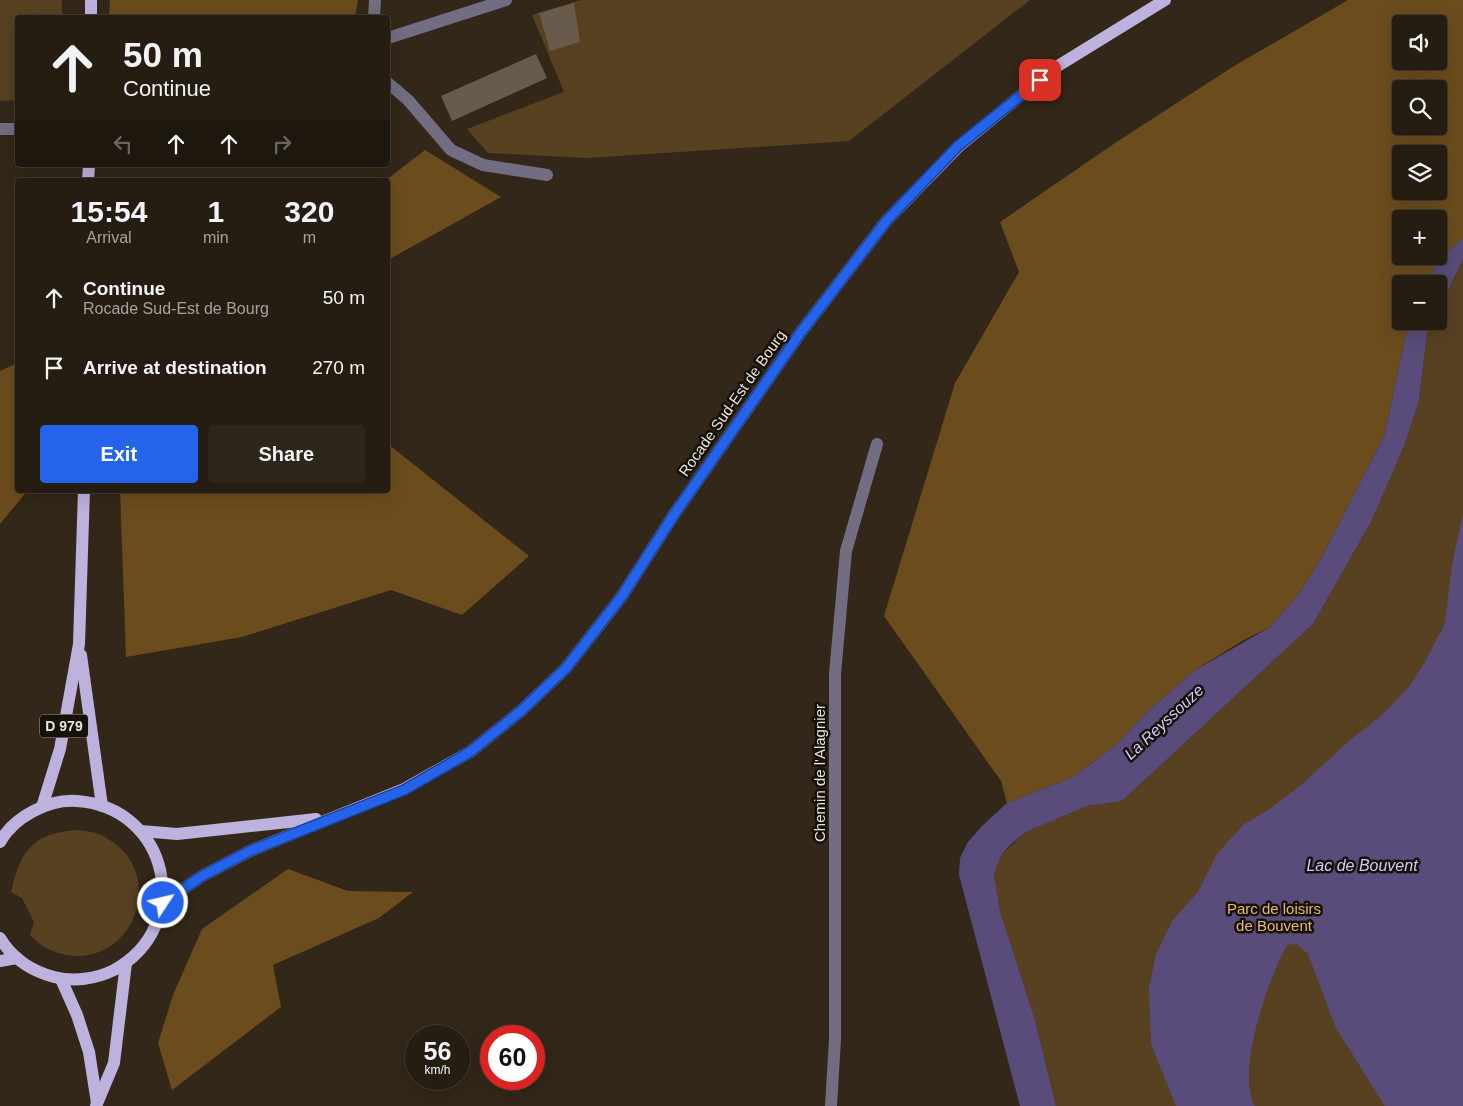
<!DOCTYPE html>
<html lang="en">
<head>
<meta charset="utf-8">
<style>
	:root { --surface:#261d12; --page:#2e261b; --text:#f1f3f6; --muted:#a4a29f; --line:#423b32; --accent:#2563eb }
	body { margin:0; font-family:Helvetica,sans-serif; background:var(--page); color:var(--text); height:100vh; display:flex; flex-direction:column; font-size:19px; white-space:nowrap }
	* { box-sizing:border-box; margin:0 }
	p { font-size:16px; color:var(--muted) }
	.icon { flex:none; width:28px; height:28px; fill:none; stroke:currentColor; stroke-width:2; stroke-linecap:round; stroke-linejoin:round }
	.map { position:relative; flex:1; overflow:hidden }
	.side { position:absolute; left:15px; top:178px; width:375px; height:315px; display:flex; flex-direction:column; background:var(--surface); border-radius:5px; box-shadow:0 5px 20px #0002,0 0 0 1px var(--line) }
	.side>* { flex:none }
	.hud { position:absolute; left:15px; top:15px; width:375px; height:152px; border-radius:5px; box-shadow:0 5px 20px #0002,0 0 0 1px var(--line); background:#261d12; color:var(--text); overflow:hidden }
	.buttons { position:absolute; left:1392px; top:15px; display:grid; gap:10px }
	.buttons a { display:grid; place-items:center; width:55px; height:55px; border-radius:5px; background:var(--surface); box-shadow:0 5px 20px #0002,0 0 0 1px var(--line); font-size:25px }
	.speed { position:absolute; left:405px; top:1025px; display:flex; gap:10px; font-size:25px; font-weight:700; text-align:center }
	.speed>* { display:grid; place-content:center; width:65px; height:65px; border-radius:50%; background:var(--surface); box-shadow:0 5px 20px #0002,0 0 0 1px var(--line); line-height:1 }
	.speed small { font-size:12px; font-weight:400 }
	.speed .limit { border:8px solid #d22; background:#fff; color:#111 }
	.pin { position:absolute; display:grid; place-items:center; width:42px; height:42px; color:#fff; margin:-21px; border-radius:10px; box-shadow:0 2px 8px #0006 }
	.me { position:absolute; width:55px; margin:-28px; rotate:55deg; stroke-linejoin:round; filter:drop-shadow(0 0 4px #0008) }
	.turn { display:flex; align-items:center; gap:18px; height:105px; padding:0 25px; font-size:22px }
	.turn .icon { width:65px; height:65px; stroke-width:2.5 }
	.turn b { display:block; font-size:35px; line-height:42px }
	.lanes { display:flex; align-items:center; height:48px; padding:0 25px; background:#0003; justify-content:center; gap:25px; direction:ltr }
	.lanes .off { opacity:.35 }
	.eta { display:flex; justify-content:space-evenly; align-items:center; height:85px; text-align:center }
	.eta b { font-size:30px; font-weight:600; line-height:35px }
	.primary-button { display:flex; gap:10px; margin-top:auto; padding:10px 25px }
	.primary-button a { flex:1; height:58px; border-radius:5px; background:var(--accent); color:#fff; font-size:20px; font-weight:600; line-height:58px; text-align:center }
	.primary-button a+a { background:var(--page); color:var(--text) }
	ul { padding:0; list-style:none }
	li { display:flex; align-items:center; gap:15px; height:70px; padding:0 25px }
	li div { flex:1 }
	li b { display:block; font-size:19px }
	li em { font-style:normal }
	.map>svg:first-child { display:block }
	.green { fill:#584121 }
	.forest { fill:#6b4c1d; fill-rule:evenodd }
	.water { fill:#594c7a }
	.building { fill:#685b4b }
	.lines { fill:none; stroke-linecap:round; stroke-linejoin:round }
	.minor { stroke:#736d83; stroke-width:12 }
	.major { stroke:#bdb1de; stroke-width:12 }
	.route-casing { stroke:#184099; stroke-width:12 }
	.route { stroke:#2563eb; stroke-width:9 }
	.labels { text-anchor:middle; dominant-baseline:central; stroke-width:5; stroke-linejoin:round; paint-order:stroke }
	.shield { fill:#15110a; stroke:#aba59c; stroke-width:1 }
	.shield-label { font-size:14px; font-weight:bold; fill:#ebe4db }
	.street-label { font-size:15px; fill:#ebe4db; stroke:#15110a }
	.park-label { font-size:15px; fill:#e9b872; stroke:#15110a }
	.water-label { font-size:16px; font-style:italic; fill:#d4c8f5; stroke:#15110a }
</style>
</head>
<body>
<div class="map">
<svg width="1463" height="1106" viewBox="0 0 1463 1106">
	<rect width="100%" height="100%" fill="#322718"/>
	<!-- green -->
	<g class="green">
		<polygon points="0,0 62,0 62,17 18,18 17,100 0,101"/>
		<polygon points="581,0 1030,0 849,141 587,158 488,153 467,129 564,92 532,15"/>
		<polygon points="1463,259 1463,1106 1056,1106 1035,1020 1000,911 994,874 1002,854 1026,832 1087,806 1122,801 1313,624 1372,520 1405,444 1419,401 1427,333 1433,321 1439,321 1439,309"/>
		<path d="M78,830C86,831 94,832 101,835C178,872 127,985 48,949C41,946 35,940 30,935L34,922L22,898L11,892C21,849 33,833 78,830Z"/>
	</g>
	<!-- forest -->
	<g class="forest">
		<polygon points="110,0 358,0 355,17 109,18"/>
		<path d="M1348,0H1463V238L1446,253L1424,284H1401V321H1409L1384,436L1322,557L1299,594L1270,627L1242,641L1194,671L1151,708L1116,745L1073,777L1007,803L1001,781L884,616L955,383L1019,272L1000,222L1115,143L1234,66ZM1401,24H1439V61H1401ZM1401,89H1439V126H1401ZM1401,154H1439V191H1401ZM1401,219H1439V256H1401Z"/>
		<polygon points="425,150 501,197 388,260 386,180"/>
		<polygon points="17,363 18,490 28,490 0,524 0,371"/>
		<polygon points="388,444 529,556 462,615 391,590 242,637 126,657 120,490 388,490"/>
		<polygon points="288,869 348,891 413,892 379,918 273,965 281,1007 172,1090 158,1043 173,995 202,929"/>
	</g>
	<!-- water -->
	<g class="water">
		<polygon points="1463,238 1463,259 1439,309 1439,284 1424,284 1446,253"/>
		<polygon points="1409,321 1433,321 1427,333 1419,401 1405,444 1372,520 1313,624 1122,801 1087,806 1026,832 1011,844 1002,854 994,874 1000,911 1035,1020 1056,1106 1020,1106 959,875 960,858 968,842 982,826 1007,803 1073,777 1116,745 1151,708 1194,671 1270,627 1299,594 1322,557 1384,436"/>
		<path d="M1463,514V1106H1385L1336,1028L1308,954L1298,945L1288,944C1269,975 1235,1073 1255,1106H1176L1151,1044L1149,988L1156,954L1172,921L1198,892L1217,854L1244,824L1270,809L1301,785L1350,740L1381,716L1409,687L1424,664L1445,623L1452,565Z"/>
	</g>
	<!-- building -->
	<g class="building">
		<polygon points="574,3 580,42 550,51 539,13"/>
		<polygon points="536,54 547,78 452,121 441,96"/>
	</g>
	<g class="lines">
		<!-- minor -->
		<g class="minor">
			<polyline points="374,18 375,0"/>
			<polyline points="388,38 506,0"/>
			<polyline points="388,83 408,100 451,150 483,165 547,175"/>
			<polyline points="0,129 18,129"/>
			<polyline points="831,1106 835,1039 835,674 846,551 877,444"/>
		</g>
		<!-- major -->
		<g class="major">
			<polyline points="91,18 91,0"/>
			<polyline points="88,180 89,165"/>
			<polyline points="81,655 102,806"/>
			<polyline points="42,807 60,749 79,644 84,490"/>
			<polyline points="141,831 177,834 316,819"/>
			<path d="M0,842C14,817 48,799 77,801C169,807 195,926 114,970C96,979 74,982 54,977C32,971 12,958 0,938"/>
			<polyline points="163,903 202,876 250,851 404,789 470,752 522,710 566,668 622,596 673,516 801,332 887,220 959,146 1053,69 1165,0"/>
			<polyline points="0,961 17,958"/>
			<polyline points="61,979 77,1015 89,1052 97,1103"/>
			<polyline points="96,1106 114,1063 126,963"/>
		</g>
	</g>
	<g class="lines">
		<defs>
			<polyline id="route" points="163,903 202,876 250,851 404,790 470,752 522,710 566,668 622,596 673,516 801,332 887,220 958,146 1040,80"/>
		</defs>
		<!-- route casing -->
		<use href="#route" class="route-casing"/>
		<!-- route -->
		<use href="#route" class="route"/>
	</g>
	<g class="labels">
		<!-- shield labels -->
		<rect class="shield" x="40" y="714.5" width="48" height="23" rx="4"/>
		<g class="shield-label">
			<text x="64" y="726">D 979</text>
		</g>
		<!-- street labels -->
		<g class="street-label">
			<text transform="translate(732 403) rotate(-55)">Rocade Sud-Est de Bourg</text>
			<text transform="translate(819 773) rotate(-90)">Chemin de l'Alagnier</text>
		</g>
		<!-- park labels -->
		<g class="park-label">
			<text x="1274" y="908">Parc de loisirs<tspan x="1274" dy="17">de Bouvent</tspan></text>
		</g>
		<!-- water labels -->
		<g class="water-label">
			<text transform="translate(1164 722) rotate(-43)">La Reyssouze</text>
			<text x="1362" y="865">Lac de Bouvent</text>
		</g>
	</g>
</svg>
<div class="buttons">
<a><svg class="icon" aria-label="sound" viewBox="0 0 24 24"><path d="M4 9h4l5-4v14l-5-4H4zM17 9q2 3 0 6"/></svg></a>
<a><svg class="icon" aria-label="search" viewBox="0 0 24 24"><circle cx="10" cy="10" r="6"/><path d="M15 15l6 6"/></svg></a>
<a><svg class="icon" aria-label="layers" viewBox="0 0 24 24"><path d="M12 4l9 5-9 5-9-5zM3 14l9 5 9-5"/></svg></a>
<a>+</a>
<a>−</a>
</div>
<div class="speed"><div>56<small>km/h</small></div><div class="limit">60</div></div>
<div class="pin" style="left:1040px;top:80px;background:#d93025"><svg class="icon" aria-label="arrive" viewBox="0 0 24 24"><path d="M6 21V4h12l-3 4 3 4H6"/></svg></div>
<svg class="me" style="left:163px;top:903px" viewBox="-20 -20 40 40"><circle r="17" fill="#2563eb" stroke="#fff" stroke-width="3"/><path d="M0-11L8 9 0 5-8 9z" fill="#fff"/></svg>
<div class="hud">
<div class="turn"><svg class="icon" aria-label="ahead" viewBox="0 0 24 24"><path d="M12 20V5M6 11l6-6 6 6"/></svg><div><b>50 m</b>Continue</div></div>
<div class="lanes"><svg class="icon off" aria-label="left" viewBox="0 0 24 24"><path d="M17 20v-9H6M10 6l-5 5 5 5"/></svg><svg class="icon" aria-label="ahead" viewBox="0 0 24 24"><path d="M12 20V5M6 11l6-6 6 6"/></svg><svg class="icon" aria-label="ahead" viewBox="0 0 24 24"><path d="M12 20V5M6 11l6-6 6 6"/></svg><svg class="icon off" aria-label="right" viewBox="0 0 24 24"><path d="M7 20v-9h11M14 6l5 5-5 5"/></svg></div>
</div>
<section class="side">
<div class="eta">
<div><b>15:54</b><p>Arrival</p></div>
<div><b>1</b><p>min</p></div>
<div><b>320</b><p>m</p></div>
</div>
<ul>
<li><svg class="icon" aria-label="ahead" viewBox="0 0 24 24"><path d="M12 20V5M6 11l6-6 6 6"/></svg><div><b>Continue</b><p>Rocade Sud-Est de Bourg</p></div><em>50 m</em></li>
<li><svg class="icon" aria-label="arrive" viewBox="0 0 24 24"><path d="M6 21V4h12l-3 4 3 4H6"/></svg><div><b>Arrive at destination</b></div><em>270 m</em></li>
</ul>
<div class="primary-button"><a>Exit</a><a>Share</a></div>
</section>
</div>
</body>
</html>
